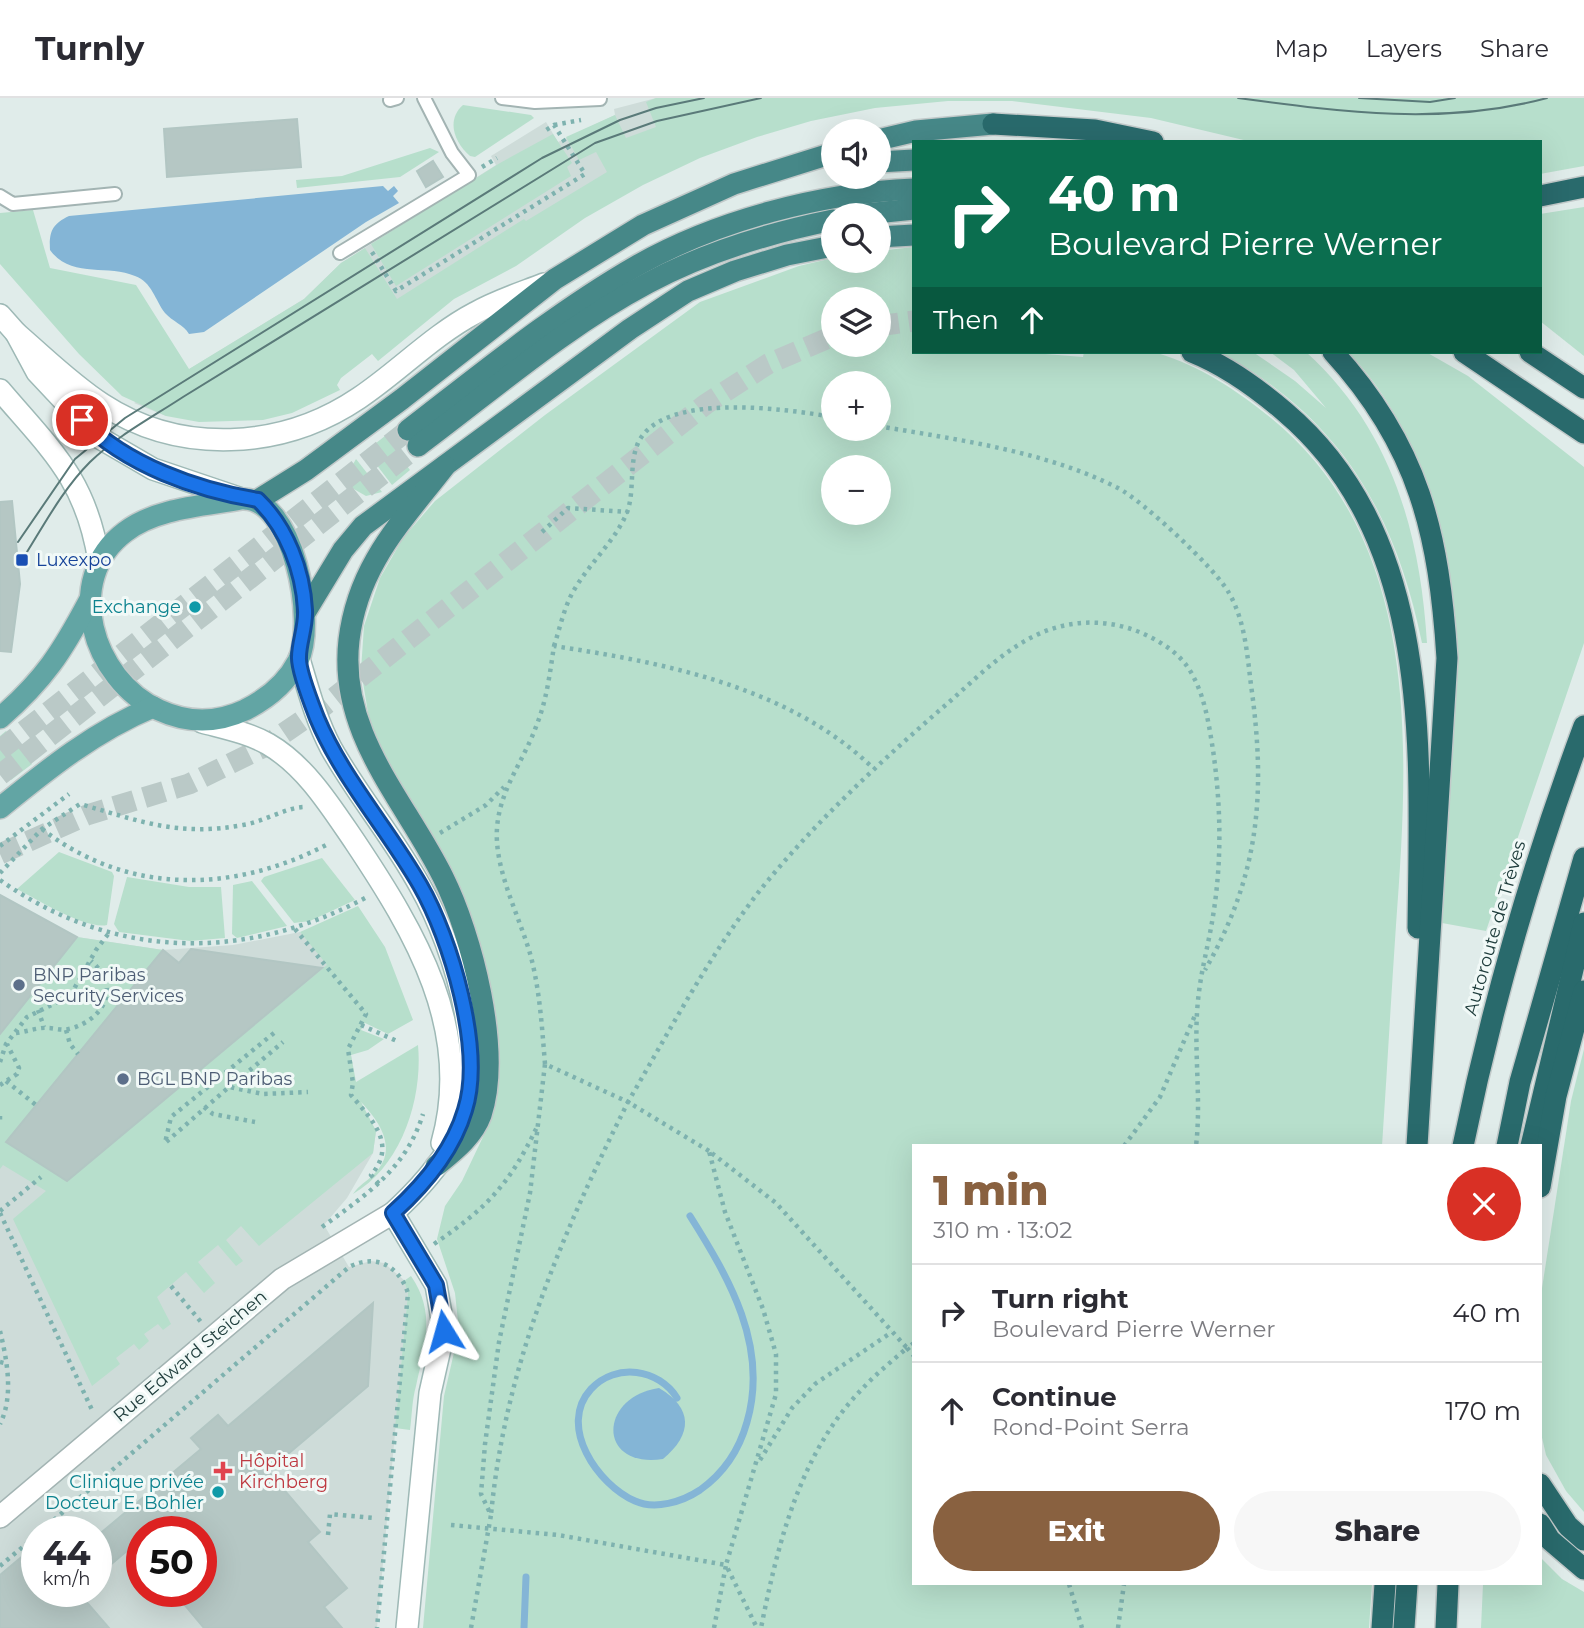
<!DOCTYPE html>
<html lang="en">
<head>
<meta charset="utf-8">
<style>
	:root { --surface:#fff; --page:#f7f7f7; --text:#2b2b33; --muted:#7c7c81; --line:#e1e1e2; --accent:#896140 }
	body { margin:0; font-family:Montserrat,sans-serif; background:var(--page); color:var(--text); height:100vh; display:flex; flex-direction:column; font-size:26px; white-space:nowrap }
	* { box-sizing:border-box; margin:0 }
	p { font-size:23px; color:var(--muted) }
	.icon { flex:none; width:38px; height:38px; fill:none; stroke:currentColor; stroke-width:2; stroke-linecap:round; stroke-linejoin:round }
	.map { position:relative; flex:1; overflow:hidden }
	.panel { position:absolute; left:912px; top:1046px; width:630px; height:441px; display:flex; flex-direction:column; background:var(--surface); border-radius:0px; box-shadow:0 7px 28px #0002 }
	.panel>* { flex:none }
	.hud { position:absolute; left:912px; top:42px; width:630px; height:214px; border-radius:0px; box-shadow:0 7px 28px #0002; background:#0b6e4f; color:#fff; overflow:hidden }
	.fabs { position:absolute; left:821px; top:21px; display:grid; gap:14px }
	.fabs a { display:grid; place-items:center; width:70px; height:70px; border-radius:50%; background:var(--surface); box-shadow:0 7px 28px #0002; font-size:35px }
	.speed { position:absolute; left:21px; top:1418px; display:flex; gap:14px; font-size:35px; font-weight:700; text-align:center }
	.speed>* { display:grid; place-content:center; width:91px; height:91px; border-radius:50%; background:var(--surface); box-shadow:0 7px 28px #0002; line-height:1 }
	.speed small { font-size:18px; font-weight:400 }
	.speed .limit { border:10px solid #d22; background:#fff; color:#111 }
	.pin { position:absolute; display:grid; place-items:center; width:60px; height:60px; color:#fff; margin:-30px; border:4px solid #fff; border-radius:50%; box-shadow:0 2px 7px #0007 }
	.me { position:absolute; width:77px; margin:-38px; rotate:352deg; stroke-linejoin:round; filter:drop-shadow(0 0 5px #0008) }
	.turn { display:flex; align-items:center; gap:24px; height:147px; padding:0 21px; font-size:32px }
	.turn .icon { width:91px; height:91px; stroke-width:2.5 }
	.turn b { display:block; font-size:49px; line-height:60px }
	.then { display:flex; align-items:center; height:66px; padding:0 21px; background:#0003; gap:14px; font-size:26px }
	.round { display:grid; place-items:center; flex:none; width:74px; height:74px; border-radius:37px; background:var(--page) }
	.summary { display:flex; align-items:center; justify-content:space-between; height:119px; padding:0 21px }
	h1 { font-size:42px; font-weight:800; line-height:52px; color:var(--accent) }
	.cta { display:flex; gap:14px; margin-top:auto; padding:14px 21px }
	.cta a { flex:1; height:80px; border-radius:42px; background:var(--accent); color:#fff; font-size:28px; font-weight:800; line-height:80px; text-align:center }
	.cta a+a { background:var(--page); color:var(--text) }
	ul { padding:0; list-style:none }
	li { display:flex; align-items:center; gap:21px; height:98px; padding:0 21px; border-top:2px solid var(--line) }
	li div { flex:1 }
	li b { display:block; font-size:26px }
	li em { font-style:normal }
	header { display:flex; align-items:center; gap:42px; box-sizing:border-box; height:98px; padding:0 35px; background:var(--surface); border-bottom:2px solid var(--line) }
	header strong { font-size:33px }
	nav { display:flex; gap:38px; margin-inline-start:auto; font-size:24px }
	.map>svg:first-child { display:block }
	.built { fill:#cedcd9; fill-rule:evenodd }
	.green { fill:#b7dfcc; fill-rule:evenodd }
	.water { fill:#84b5d6 }
	.lines { fill:none; stroke-linecap:round; stroke-linejoin:round }
	.stream { stroke:#84b5d6; stroke-width:7 }
	.building { fill:#b5c7c4; stroke:#b2c6c3; stroke-width:2 }
	.trunk-tunnel { stroke:#bac9c7; stroke-width:21; stroke-dasharray:21 10; stroke-linecap:butt }
	.service-casing { stroke:#a3b4b3; stroke-width:16 }
	.minor-casing { stroke:#a3b4b3; stroke-width:24 }
	.secondary-casing { stroke:#9eb9b6; stroke-width:24 }
	.primary-casing { stroke:#c1c9c9; stroke-width:24 }
	.trunk-casing { stroke:#c1c9c9; stroke-width:24 }
	.motorway-casing { stroke:#c1c9c9; stroke-width:24 }
	.path { stroke:#7eb2af; stroke-width:4.5; stroke-dasharray:3.5 5; stroke-linecap:butt }
	.service { stroke:#fff; stroke-width:12 }
	.minor { stroke:#fff; stroke-width:21 }
	.secondary { stroke:#fff; stroke-width:21 }
	.primary { stroke:#62a5a4; stroke-width:21 }
	.trunk { stroke:#468888; stroke-width:21 }
	.motorway { stroke:#296a6c; stroke-width:21 }
	.tram { stroke:#5a7a79; stroke-width:2 }
	.route-casing { stroke:#114b97; stroke-width:18 }
	.route { stroke:#1a73e8; stroke-width:12 }
	.transit-dot { fill:#1a4fb4; stroke:#f1f9f7; stroke-width:2.5 }
	.culture-dot { fill:#0f9aa8; stroke:#f1f9f7; stroke-width:2.5 }
	.service-dot { fill:#5c6f8a; stroke:#f1f9f7; stroke-width:2.5 }
	.health-dot { fill:#e0444e; stroke:#f1f9f7; stroke-width:2.5 }
	.labels { text-anchor:middle; dominant-baseline:central; stroke-width:6; stroke-linejoin:round; paint-order:stroke }
	.transit-label { font-size:18px; fill:#164399; stroke:#f1f9f7; text-anchor:start }
	.culture-label { font-size:18px; fill:#0d838f; stroke:#f1f9f7; text-anchor:end }
	.street-label { font-size:18px; fill:#203e3d; stroke:#f1f9f7 }
	.service-label { font-size:18px; fill:#4e5e75; stroke:#f1f9f7; text-anchor:start }
	.health-label { font-size:18px; fill:#be3a42; stroke:#f1f9f7; text-anchor:start }
</style>
</head>
<body>
<header>
<strong>Turnly</strong>
<nav><a>Map</a><a>Layers</a><a>Share</a></nav>
</header>
<div class="map">
<svg width="1584" height="1530" viewBox="0 0 1584 1530">
	<rect width="100%" height="100%" fill="#e0ecea"/>
	<!-- built -->
	<g class="built">
		<polygon points="656,0 814,6 501,149 166,318 134,305 304,201 341,165 496,67 491,58 546,24 558,44 615,17 614,11"/>
		<path d="M7,801L77,839L163,852L233,847L300,834L369,914L354,942L351,957L357,997L376,1033L373,1055L347,1100L324,1127L349,1169L371,1163L384,1165L404,1182L408,1195L377,1530H0V802ZM37,1433H96V1493H37ZM142,1433H201V1493H142Z"/>
	</g>
	<!-- green -->
	<g class="green">
		<polygon points="656,0 1584,0 1584,68 1540,76 1540,44 1252,44 1151,20 1012,3 948,3 875,10 811,23 757,39 700,60 643,87 585,120 516,168 454,201 378,263 372,256 341,280 337,287 340,292 292,315 263,322 199,324 166,318 122,298 79,256 0,166 0,115 33,112 50,170 136,187 189,271 304,201 341,165 365,150 397,201 524,121 526,123 607,74 596,54 579,62 566,39 615,17 626,40 656,29 646,4"/>
		<path d="M463,7L531,17L534,20L475,59L470,58C454,44 446,22 463,7Z"/>
		<polygon points="553,36 572,65 567,69 571,78 396,188 371,146 500,65"/>
		<polygon points="430,50 439,54 400,79 297,90 296,82 342,78"/>
		<polygon points="1584,109 1584,258 1540,223 1540,116"/>
		<path d="M913,149L914,254H1020L1083,259L1084,254C1106,254 1136,248 1157,255C1199,267 1238,293 1271,320C1422,443 1409,652 1396,827C1391,900 1387,974 1382,1048H914V1486H1372L1369,1530H423L444,1298L459,1233L455,1195L437,1141L445,1108L462,1083L492,1020L491,910L370,627L361,572L364,528L380,480L403,440L435,403L545,317L700,204L799,168L833,160V163H878L879,153ZM833,201H878V247H833ZM833,285H878V331H833ZM833,369H878V415H833Z"/>
		<path d="M1219,254H1253L1295,283L1326,310L1294,272L1270,254H1306C1391,331 1420,433 1427,545H1422C1395,414 1340,319 1219,254Z"/>
		<path d="M1348,254H1426L1468,278L1584,369V545L1486,833L1442,825C1446,741 1449,659 1447,575C1446,535 1450,492 1444,452C1432,382 1398,305 1348,254Z"/>
		<polygon points="385,338 410,372 392,387 366,353"/>
		<polygon points="356,361 382,394 366,398 352,390 348,375"/>
		<polygon points="6,633 32,666 11,682 0,667 0,638"/>
		<path d="M59,754L112,774L114,778L107,827C87,832 36,801 17,791Z"/>
		<polygon points="322,760 355,802 310,823 294,825 261,783 264,779"/>
		<polygon points="127,779 189,789 221,789 225,840 190,843 119,834 114,826"/>
		<polygon points="252,783 287,828 237,840 232,836 233,787"/>
		<path d="M358,808L385,849L413,922L388,936L365,925L361,932L384,941L368,952L351,957L356,984L418,947C423,1000 402,1068 353,1096C359,1087 366,1084 373,1077C399,1053 381,1025 361,1004L376,1033L373,1055L259,1148L241,1128L226,1142L243,1163L236,1168L218,1147L198,1164L215,1185L204,1195L186,1174L157,1199L171,1226L163,1232L158,1226L144,1236L149,1243L139,1252L134,1246L116,1260L120,1266L92,1288L13,1121L46,1093L3,1067L0,1071V936L77,839L163,852L6,1044L67,1083L327,867L300,834Z"/>
		<polygon points="1584,951 1584,1414 1566,1393 1546,1357 1540,1331 1540,1203 1571,1003"/>
		<path d="M411,1178C436,1214 425,1248 416,1288C412,1302 412,1317 410,1332L395,1330L408,1195L404,1183Z"/>
		<polygon points="1540,1459 1562,1481 1584,1494 1584,1530 1481,1530 1483,1486 1540,1486"/>
	</g>
	<!-- water -->
	<g class="water">
		<path d="M383,88L388,93L394,88L398,93L393,98L399,105L366,124L204,234L189,236C184,227 172,223 165,215C155,202 152,184 135,178C108,166 71,181 50,152C49,134 52,126 69,118Z"/>
		<path d="M659,1290C693,1310 693,1336 663,1361C597,1371 598,1299 659,1290Z"/>
	</g>
	<g class="lines">
		<!-- stream -->
		<g class="stream">
			<path d="M677,1300C659,1271 616,1264 591,1291C557,1328 598,1387 635,1403C655,1412 682,1404 700,1392C724,1375 739,1353 747,1324C769,1248 729,1180 690,1118"/>
			<polyline points="524,1530 526,1479"/>
		</g>
	</g>
	<!-- building -->
	<g class="building">
		<polygon points="297,21 301,69 167,79 164,31"/>
		<polygon points="433,63 443,79 426,89 417,73"/>
		<polygon points="12,403 20,486 11,554 0,553 0,404"/>
		<polygon points="0,797 77,839 0,936"/>
		<polygon points="191,851 322,870 67,1083 6,1044 163,852 179,865"/>
		<polygon points="373,1205 368,1288 268,1373 320,1434 308,1444 347,1490 324,1509 342,1530 204,1530 173,1493 201,1493 201,1433 142,1433 142,1440 96,1479 96,1439 201,1351 191,1340 218,1317 228,1328"/>
		<polygon points="24,1457 37,1472 37,1493 77,1493 109,1530 0,1530 0,1477"/>
	</g>
	<g class="lines">
		<!-- trunk-tunnel -->
		<g class="trunk-tunnel">
			<polyline points="878,228 914,223"/>
			<polyline points="0,652 408,332"/>
			<polyline points="0,677 418,348"/>
			<polyline points="0,756 87,717 189,686 262,650 325,607 706,306 768,266 833,238"/>
		</g>
		<defs>
			<g id="service">
				<polyline points="502,0 535,4 600,1"/>
				<polyline points="390,2 397,0"/>
				<polyline points="0,98 13,106 115,96"/>
				<polyline points="340,155 469,77 452,55 424,0"/>
			</g>
			<polyline id="minor" points="0,1419 282,1181 393,1115"/>
			<g id="secondary">
				<polyline points="0,217 16,235 37,274 98,339 153,371 242,401"/>
				<path d="M16,235C44,259 71,286 102,306C180,357 282,352 359,300C398,274 433,237 475,215C496,203 521,195 544,186"/>
				<path d="M0,292C51,352 86,381 99,463"/>
				<path d="M299,561C308,591 316,622 331,650C358,698 394,740 420,788C456,851 493,974 454,1042C438,1070 416,1094 393,1115L436,1187L444,1233L430,1295L407,1530"/>
				<path d="M202,624C224,630 249,635 268,646C306,668 331,709 355,744C415,834 474,932 442,1045"/>
			</g>
			<g id="primary">
				<path d="M242,401C293,398 317,524 298,563C286,586 267,601 245,612C215,626 187,625 159,612C92,582 62,481 125,434C156,410 204,408 242,401Z"/>
				<path d="M0,620C44,582 62,554 89,503"/>
				<path d="M0,710C48,671 95,633 153,609"/>
			</g>
			<g id="trunk">
				<polyline points="878,42 916,33 993,26"/>
				<polyline points="878,64 914,62"/>
				<polyline points="856,117 914,111"/>
				<polyline points="878,139 914,137"/>
				<path d="M408,332C482,275 556,214 638,167C718,122 821,95 914,91"/>
				<path d="M418,348C493,292 565,229 648,185C706,154 769,135 833,122"/>
				<polyline points="258,402 306,372 402,301 555,181 612,146 643,127 734,86 833,55"/>
				<polyline points="306,513 343,452 363,428 630,231 688,193 735,173 787,157 833,148"/>
				<path d="M436,1068C453,1054 473,1039 481,1017C502,953 472,837 443,779C405,702 338,636 349,542C358,467 401,425 445,368"/>
			</g>
			<g id="motorway">
				<polyline points="993,26 1095,32 1153,44"/>
				<polyline points="1540,98 1584,89"/>
				<path d="M1192,254C1227,268 1257,290 1285,314C1434,441 1420,652 1418,830"/>
				<path d="M1333,254C1419,348 1439,436 1447,560L1417,1048"/>
				<polyline points="1464,254 1584,335"/>
				<polyline points="1530,254 1584,290"/>
				<path d="M1463,1048C1492,906 1533,765 1584,628"/>
				<polyline points="1507,1048 1520,984 1584,760"/>
				<polyline points="1531,1048 1584,825"/>
				<polyline points="1540,1089 1556,998 1584,893"/>
				<polyline points="1540,1386 1568,1428 1584,1442"/>
				<polyline points="1540,1426 1550,1442 1584,1471"/>
				<polyline points="1382,1530 1385,1486"/>
				<polyline points="1404,1530 1407,1486"/>
				<polyline points="1446,1530 1448,1486"/>
			</g>
		</defs>
		<!-- service casing -->
		<use href="#service" class="service-casing"/>
		<!-- minor casing -->
		<use href="#minor" class="minor-casing"/>
		<!-- secondary casing -->
		<use href="#secondary" class="secondary-casing"/>
		<!-- primary casing -->
		<use href="#primary" class="primary-casing"/>
		<!-- trunk casing -->
		<use href="#trunk" class="trunk-casing"/>
		<!-- motorway casing -->
		<use href="#motorway" class="motorway-casing"/>
		<!-- path -->
		<g class="path">
			<polyline points="554,27 581,22"/>
			<polyline points="482,69 497,60"/>
			<polyline points="372,154 396,193 585,76 554,27 543,34"/>
			<path d="M878,328C959,342 1045,353 1118,390C1143,403 1216,471 1229,495C1245,523 1247,555 1251,587C1266,694 1260,776 1205,872"/>
			<polyline points="542,434 568,410 628,414"/>
			<path d="M554,548C560,530 564,509 574,492C589,466 612,446 625,419C636,397 628,368 638,345C662,293 786,311 833,319"/>
			<path d="M42,731C128,798 235,795 328,746"/>
			<polyline points="440,735 486,707 504,689"/>
			<polyline points="0,748 69,696"/>
			<path d="M0,775L42,731L80,706C140,723 178,739 243,727C263,724 285,710 303,709"/>
			<path d="M0,782C113,862 244,864 365,800"/>
			<path d="M295,831L366,916L348,951L353,985L351,997C371,1021 398,1046 371,1077L380,1087"/>
			<polyline points="38,912 44,929"/>
			<polyline points="361,927 399,944"/>
			<polyline points="66,932 70,946 78,956"/>
			<path d="M16,935C26,934 38,929 48,930C55,930 62,933 69,931C104,922 122,889 91,863"/>
			<polyline points="274,935 171,1019 165,1045 229,989 263,996 308,994"/>
			<polyline points="0,964 6,946 27,919 70,898 96,852 109,835"/>
			<path d="M545,966C542,930 540,894 531,859C520,819 494,772 497,730C500,690 524,663 537,626C547,601 550,574 554,548C666,565 789,589 873,670"/>
			<polyline points="6,983 36,1007"/>
			<polyline points="0,987 17,976 19,970 7,946"/>
			<polyline points="230,989 283,944"/>
			<polyline points="204,1009 213,1016 255,1024"/>
			<polyline points="0,1018 0,1022"/>
			<polyline points="1124,1048 1160,999 1196,915"/>
			<path d="M709,1053L628,1004C670,932 710,856 761,791C816,723 882,662 948,605C981,576 1014,541 1058,529C1087,521 1119,524 1146,537C1165,546 1183,558 1193,578C1205,600 1209,627 1213,652C1221,708 1222,763 1213,818C1209,844 1202,869 1199,894C1192,945 1202,997 1196,1048"/>
			<polyline points="0,1113 41,1079"/>
			<polyline points="0,1115 93,1314"/>
			<path d="M322,1129C366,1097 406,1071 423,1016"/>
			<path d="M434,1146C487,1110 509,1087 537,1029"/>
			<polyline points="171,1188 201,1224"/>
			<path d="M0,1233C7,1262 14,1298 0,1326"/>
			<polyline points="914,1245 907,1250 914,1258"/>
			<polyline points="0,1264 8,1266"/>
			<polyline points="760,1362 792,1310 815,1286 892,1234"/>
			<path d="M451,1427L558,1437L726,1467L776,1296V1256L763,1211L725,1114L709,1053L776,1105L907,1250C892,1263 876,1276 863,1290C800,1354 778,1445 761,1530"/>
			<path d="M41,1433L349,1169C376,1155 399,1168 408,1195L377,1530"/>
			<polyline points="328,1437 330,1416 374,1420"/>
			<polyline points="0,1468 37,1437"/>
			<polyline points="1069,1486 1082,1530"/>
			<path d="M471,1530L491,1417L481,1396L485,1346L499,1244L530,1095L545,966L628,1004C562,1136 505,1268 491,1417"/>
			<polyline points="714,1530 726,1467 757,1530"/>
			<polyline points="1118,1530 1124,1486"/>
		</g>
		<!-- service -->
		<use href="#service" class="service"/>
		<!-- minor -->
		<use href="#minor" class="minor"/>
		<!-- secondary -->
		<use href="#secondary" class="secondary"/>
		<!-- primary -->
		<use href="#primary" class="primary"/>
		<!-- trunk -->
		<use href="#trunk" class="trunk"/>
		<!-- motorway -->
		<use href="#motorway" class="motorway"/>
		<!-- tram -->
		<g class="tram">
			<path d="M1238,0C1342,14 1444,28 1547,0"/>
			<polyline points="1359,0 1430,4 1455,0"/>
			<polyline points="18,444 75,361 125,320 542,60 620,22 656,10 704,0"/>
			<path d="M22,462C43,429 62,392 90,364C117,338 151,320 183,299L595,45L657,23L761,0"/>
		</g>
	</g>
	<g class="lines">
		<defs>
			<path id="route" d="M82,322C126,367 197,392 258,402C287,430 303,473 305,512C306,529 299,544 299,559C298,572 312,607 317,620C342,680 388,731 420,787C451,841 484,952 465,1012C453,1053 424,1087 393,1115L436,1187L444,1233"/>
		</defs>
		<!-- route casing -->
		<use href="#route" class="route-casing"/>
		<!-- route -->
		<use href="#route" class="route"/>
	</g>
	<!-- markers -->
	<rect class="transit-dot" x="15" y="455" width="14" height="14" rx="3.5"/>
	<g class="culture-dot">
		<circle cx="195" cy="509" r="7"/>
		<circle cx="218" cy="1394" r="7"/>
	</g>
	<g class="service-dot">
		<circle cx="19" cy="887" r="7"/>
		<circle cx="123" cy="981" r="7"/>
	</g>
	<path class="health-dot" d="M219.5 1362.5h7v7h7v7h-7v7h-7v-7h-7v-7h7z"/>
	<g class="labels">
		<!-- transit labels -->
		<g class="transit-label">
			<text x="36" y="462">Luxexpo</text>
		</g>
		<!-- culture labels -->
		<g class="culture-label">
			<text x="181" y="509">Exchange</text>
			<text x="204" y="1384">Clinique privée<tspan x="204" dy="21">Docteur E. Bohler</tspan></text>
		</g>
		<!-- street labels -->
		<g class="street-label">
			<text transform="translate(1495 830) rotate(-74)">Autoroute de Trèves</text>
			<text transform="translate(190 1258) rotate(-40)">Rue Edward Steichen</text>
		</g>
		<!-- service labels -->
		<g class="service-label">
			<text x="33" y="877">BNP Paribas<tspan x="33" dy="21">Security Services</tspan></text>
			<text x="137" y="981">BGL BNP Paribas</text>
		</g>
		<!-- health labels -->
		<g class="health-label">
			<text x="239" y="1363">Hôpital<tspan x="239" dy="21">Kirchberg</tspan></text>
		</g>
	</g>
</svg>
<div class="fabs">
<a><svg class="icon" aria-label="sound" viewBox="0 0 24 24"><path d="M4 9h4l5-4v14l-5-4H4zM17 9q2 3 0 6"/></svg></a>
<a><svg class="icon" aria-label="search" viewBox="0 0 24 24"><circle cx="10" cy="10" r="6"/><path d="M15 15l6 6"/></svg></a>
<a><svg class="icon" aria-label="layers" viewBox="0 0 24 24"><path d="M12 4l9 5-9 5-9-5zM3 14l9 5 9-5"/></svg></a>
<a>+</a>
<a>−</a>
</div>
<div class="speed"><div>44<small>km/h</small></div><div class="limit">50</div></div>
<div class="pin" style="left:82px;top:322px;background:#d93025"><svg class="icon" aria-label="arrive" viewBox="0 0 24 24"><path d="M6 21V4h12l-3 4 3 4H6"/></svg></div>
<svg class="me" style="left:444px;top:1233px" viewBox="-20 -20 40 40"><path d="M0-17L14 15 0 8-14 15z" fill="#1a73e8" stroke="#fff" stroke-width="4"/></svg>
<div class="hud">
<div class="turn"><svg class="icon" aria-label="right" viewBox="0 0 24 24"><path d="M7 20v-9h11M14 6l5 5-5 5"/></svg><div><b>40 m</b>Boulevard Pierre Werner</div></div>
<div class="then">Then<svg class="icon" aria-label="ahead" viewBox="0 0 24 24"><path d="M12 20V5M6 11l6-6 6 6"/></svg></div>
</div>
<section class="panel">
<div class="summary"><div><h1>1 min</h1><p>310 m · 13:02</p></div><a class="round" style="background:#d93025;color:#fff"><svg class="icon" aria-label="close" viewBox="0 0 24 24"><path d="M6 6l12 12M18 6L6 18"/></svg></a></div>
<ul>
<li><svg class="icon" aria-label="right" viewBox="0 0 24 24"><path d="M7 20v-9h11M14 6l5 5-5 5"/></svg><div><b>Turn right</b><p>Boulevard Pierre Werner</p></div><em>40 m</em></li>
<li><svg class="icon" aria-label="ahead" viewBox="0 0 24 24"><path d="M12 20V5M6 11l6-6 6 6"/></svg><div><b>Continue</b><p>Rond-Point Serra</p></div><em>170 m</em></li>
</ul>
<div class="cta"><a>Exit</a><a>Share</a></div>
</section>
</div>
</body>
</html>
